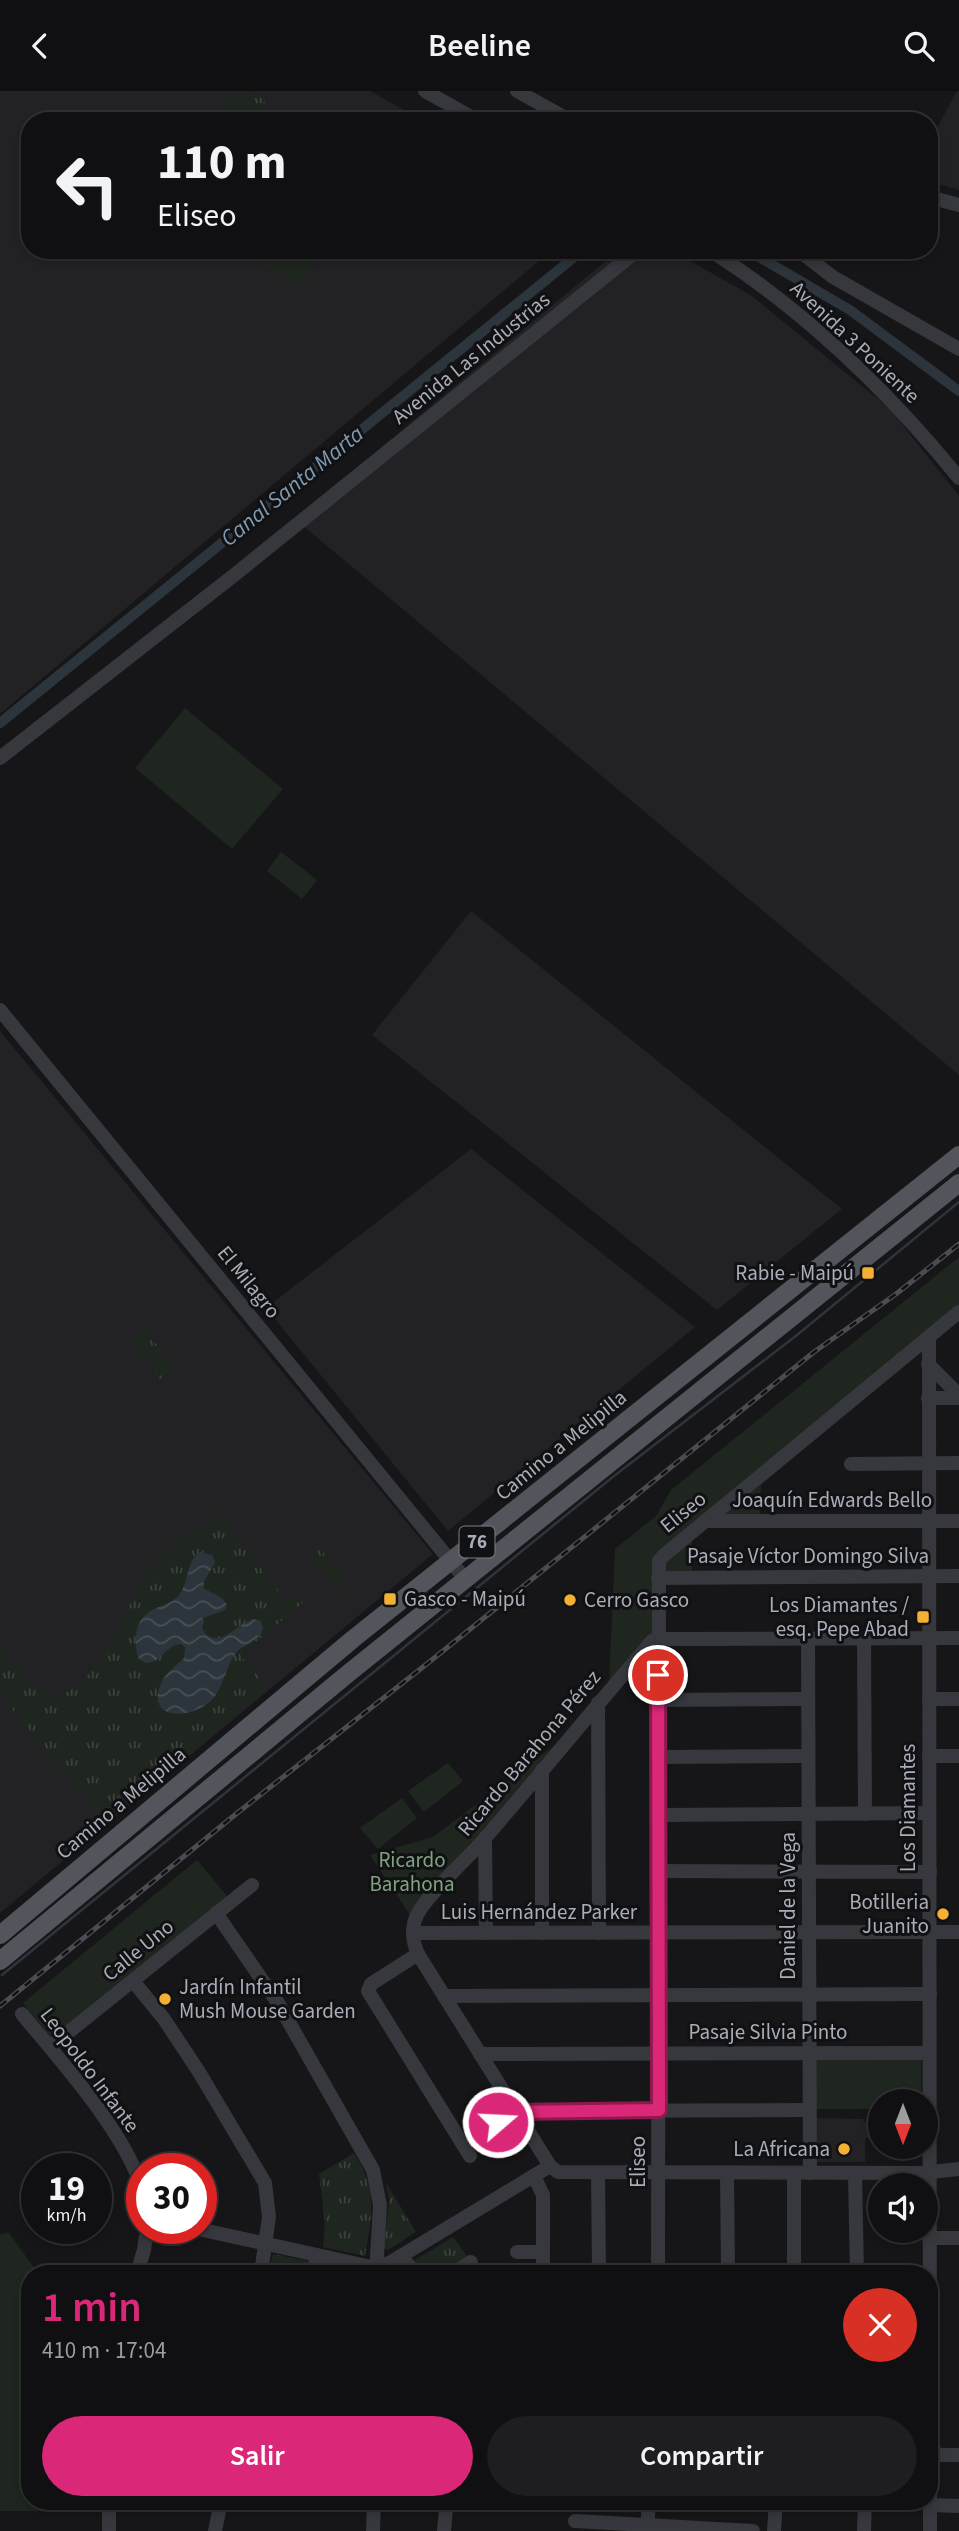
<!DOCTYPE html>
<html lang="es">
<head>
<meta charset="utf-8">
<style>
	:root { --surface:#101012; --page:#1e1e20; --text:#f1f3f6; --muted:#9c9d9f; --line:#303032; --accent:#db2777 }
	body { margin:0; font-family:"Source Sans 3",sans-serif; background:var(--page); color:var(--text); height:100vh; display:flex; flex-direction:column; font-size:26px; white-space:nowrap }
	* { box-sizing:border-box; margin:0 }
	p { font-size:23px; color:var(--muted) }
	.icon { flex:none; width:38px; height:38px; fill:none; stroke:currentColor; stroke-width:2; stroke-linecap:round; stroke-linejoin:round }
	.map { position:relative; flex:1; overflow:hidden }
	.panel { position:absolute; left:21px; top:2174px; width:917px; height:245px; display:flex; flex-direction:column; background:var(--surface); border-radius:28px; box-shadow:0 4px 10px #0003,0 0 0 2px var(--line) }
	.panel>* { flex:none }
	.banner { position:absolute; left:21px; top:21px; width:917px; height:147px; border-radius:28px; box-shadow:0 4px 10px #0003,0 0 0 2px var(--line); background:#101012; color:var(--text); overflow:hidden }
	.needle { width:46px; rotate:180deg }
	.fabs { position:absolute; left:868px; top:1998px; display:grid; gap:14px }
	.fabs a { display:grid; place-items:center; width:70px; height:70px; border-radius:50%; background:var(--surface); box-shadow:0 4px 10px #0003,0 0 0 2px var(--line); font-size:35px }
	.speed { position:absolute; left:21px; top:2062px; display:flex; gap:14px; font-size:35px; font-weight:700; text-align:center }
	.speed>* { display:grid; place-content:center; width:91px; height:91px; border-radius:50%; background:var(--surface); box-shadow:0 4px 10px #0003,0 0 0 2px var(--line); line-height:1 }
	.speed small { font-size:18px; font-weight:400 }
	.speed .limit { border:10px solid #d22; background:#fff; color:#111 }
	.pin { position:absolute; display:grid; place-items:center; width:60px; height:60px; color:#fff; margin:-30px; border:4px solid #fff; border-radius:50%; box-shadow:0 2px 7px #0007 }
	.me { position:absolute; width:77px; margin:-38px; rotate:71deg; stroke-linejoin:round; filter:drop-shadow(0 0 5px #0008) }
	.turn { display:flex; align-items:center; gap:24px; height:147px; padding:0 21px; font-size:32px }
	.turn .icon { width:91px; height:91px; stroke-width:2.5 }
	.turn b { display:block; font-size:49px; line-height:60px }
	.round { display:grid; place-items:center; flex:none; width:74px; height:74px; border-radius:37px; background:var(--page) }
	.headline { display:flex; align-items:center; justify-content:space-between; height:119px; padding:0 21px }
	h1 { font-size:42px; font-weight:600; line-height:52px; color:var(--accent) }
	.cta { display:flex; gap:14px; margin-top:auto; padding:14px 21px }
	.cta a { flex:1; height:80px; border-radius:42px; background:var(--accent); color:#fff; font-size:28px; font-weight:600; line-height:80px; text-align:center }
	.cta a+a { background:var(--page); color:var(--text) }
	header { display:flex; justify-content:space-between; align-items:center; height:91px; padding:0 21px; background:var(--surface); font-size:32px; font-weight:600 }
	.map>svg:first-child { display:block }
	.built { fill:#222225 }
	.grass { fill:url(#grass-tufts) }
	.park { fill:#1e261f }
	.water { fill:url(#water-waves) }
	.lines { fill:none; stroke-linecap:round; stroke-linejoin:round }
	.stream { stroke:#2c353c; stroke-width:2.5 }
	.canal { stroke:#2c353c; stroke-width:10 }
	.minor { stroke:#37383d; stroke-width:14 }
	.major { stroke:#53555c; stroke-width:18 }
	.rail-casing { stroke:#4a4c52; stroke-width:5 }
	.rail { stroke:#111113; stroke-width:2.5; stroke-dasharray:8; stroke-linecap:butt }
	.route-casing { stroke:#8e194d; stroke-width:18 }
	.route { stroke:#db2777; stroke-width:12 }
	.poi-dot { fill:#f2b134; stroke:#111113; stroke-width:2.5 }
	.labels { text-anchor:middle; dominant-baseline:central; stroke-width:6; stroke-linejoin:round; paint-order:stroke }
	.shield { fill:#111113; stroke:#7b7e86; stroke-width:2 }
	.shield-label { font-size:19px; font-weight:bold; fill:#a8adb8 }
	.street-label { font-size:21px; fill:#a8adb8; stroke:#111113 }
	.poi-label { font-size:21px; fill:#a8adb8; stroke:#111113; text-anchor:end }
	.park-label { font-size:21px; fill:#7fa381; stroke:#111113 }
	.water-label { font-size:23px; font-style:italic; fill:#7f9bb3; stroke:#111113 }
</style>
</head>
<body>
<header><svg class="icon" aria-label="back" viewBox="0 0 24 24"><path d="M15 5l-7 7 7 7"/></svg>Beeline<svg class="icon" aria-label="search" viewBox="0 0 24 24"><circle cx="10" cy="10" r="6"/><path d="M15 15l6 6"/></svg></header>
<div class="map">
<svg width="959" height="2440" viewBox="0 0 959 2440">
	<defs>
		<pattern id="grass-tufts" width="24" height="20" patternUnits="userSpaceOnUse" patternTransform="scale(1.75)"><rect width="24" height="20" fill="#1e261f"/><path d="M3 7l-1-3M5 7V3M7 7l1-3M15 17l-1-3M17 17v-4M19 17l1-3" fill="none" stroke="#3c433d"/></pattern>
		<pattern id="water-waves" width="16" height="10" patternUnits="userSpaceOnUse" patternTransform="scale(1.75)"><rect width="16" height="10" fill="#2c353c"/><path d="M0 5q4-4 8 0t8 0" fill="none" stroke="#485056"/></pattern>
	</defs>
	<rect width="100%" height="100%" fill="#161618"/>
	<!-- built -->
	<g class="built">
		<polygon points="0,0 370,0 424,30 30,30 30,159 552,159 0,623"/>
		<polygon points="957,0 959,0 959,99 929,90 929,51"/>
		<polygon points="619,159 671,159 752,205 890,318 959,405 959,984 295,428"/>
		<polygon points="471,820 842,1118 717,1219 372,944"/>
		<polygon points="0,940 433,1463 0,1822"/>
		<polygon points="471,1058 695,1236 448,1440 266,1217"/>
		<polygon points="816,2027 863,2028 863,2030 867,2031 867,2041 871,2042 871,2047 865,2047 865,2071 816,2071"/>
	</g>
	<!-- grass -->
	<g class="grass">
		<polygon points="244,0 264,8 265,15 259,30 212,30 235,1"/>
		<polygon points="144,1238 175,1276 160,1288 129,1250"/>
		<path d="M217,1423L287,1510L299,1505L303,1512L240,1564L268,1597L104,1729L0,1604V1555C12,1570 34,1604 53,1604C99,1605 130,1497 157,1468C174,1451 198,1438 217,1423Z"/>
		<polygon points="318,1455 347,1491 338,1498 308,1464"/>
		<path d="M354,2062C378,2099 372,2125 365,2165L323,2156L325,2132L319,2083Z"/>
		<polygon points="386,2092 416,2141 388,2159 383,2157 389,2111"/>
		<polygon points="453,2146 470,2169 450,2182 420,2182 412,2171"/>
		<polygon points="273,2163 313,2171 313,2182 268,2182"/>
	</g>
	<!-- park -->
	<g class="park">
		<polygon points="238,159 321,159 301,195"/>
		<polygon points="185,617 283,698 232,758 135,677"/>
		<polygon points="281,761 317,789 302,808 267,780"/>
		<polygon points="959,1166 959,1215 658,1464 655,1543 609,1592 615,1458 656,1425 671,1399"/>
		<polygon points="761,1394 760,1426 720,1426"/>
		<polygon points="692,1450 692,1483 665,1484 665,1471"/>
		<polygon points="555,1654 410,1824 370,1764 433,1746"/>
		<polygon points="448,1672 463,1690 424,1721 408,1700"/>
		<polygon points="402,1707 417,1727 378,1758 360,1737"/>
		<polygon points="197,1769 227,1805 52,1948 23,1912"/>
		<polygon points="812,1965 921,1965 921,2011 880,2011 880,2018 812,2018"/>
		<polygon points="9,2142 38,2182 30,2182 30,2410 98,2410 98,2420 0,2420 0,2143"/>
	</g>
	<!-- water -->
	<path class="water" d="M200,1461L212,1464L215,1471L204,1491L203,1497L222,1507L227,1514L225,1519L203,1527C202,1533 201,1538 206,1543C219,1557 240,1532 253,1528L261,1530L263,1538C259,1552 245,1551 236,1562C225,1576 224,1597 211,1610C190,1629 143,1630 162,1590C167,1581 177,1574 184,1567L185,1556L181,1553C166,1554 162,1571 146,1572L139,1568C133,1553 134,1531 149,1521C160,1514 174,1513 181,1501C189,1488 187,1469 200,1461Z"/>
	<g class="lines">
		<!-- stream -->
		<polyline class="stream" points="2,1884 614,1385 797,1244 959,1111"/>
		<!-- canal -->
		<g class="canal">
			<polyline points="747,159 850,219 959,300"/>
			<polyline points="0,632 583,159"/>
		</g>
		<!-- minor -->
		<g class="minor">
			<polyline points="425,0 478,30"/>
			<polyline points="517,0 571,30"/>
			<polyline points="929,106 959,114"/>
			<path d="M710,159C805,220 888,300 959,387"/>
			<polyline points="798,159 833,186 959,258"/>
			<polyline points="0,667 233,485 638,159"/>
			<polyline points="0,919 466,1489"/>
			<polyline points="929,1246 930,2440"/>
			<polyline points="928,1273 959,1304"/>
			<polyline points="928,1307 959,1307"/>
			<polyline points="851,1373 959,1372"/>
			<polyline points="705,1430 959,1430"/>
			<polyline points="658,1487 959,1485"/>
			<polyline points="808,1547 810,2082"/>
			<polyline points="864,1547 865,1723"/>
			<path d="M658,1548L652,1550C596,1615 542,1681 486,1746C468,1768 431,1799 418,1822C411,1835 412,1850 418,1863L550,2075L558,2081L922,2082L959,2078"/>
			<polyline points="658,1548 959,1547"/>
			<polyline points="929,1608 959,1608"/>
			<polyline points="658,1609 808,1608"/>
			<polyline points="598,1612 599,1842"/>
			<polyline points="929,1665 959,1665"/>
			<polyline points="658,1666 808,1665"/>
			<polyline points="542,1679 542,1842"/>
			<polyline points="658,1724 929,1722"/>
			<polyline points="485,1747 486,1842"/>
			<polyline points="658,1780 930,1781"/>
			<polyline points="216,1822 278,1912 373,2079 380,2114 376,2182"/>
			<polyline points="413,1842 959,1841"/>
			<polyline points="418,1863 371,1893 368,1900 470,2065"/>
			<polyline points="133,1890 164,1928 199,1981 265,2092 269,2126 261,2182"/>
			<polyline points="444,1905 930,1903"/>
			<path d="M22,1923C60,1969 126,2042 142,2098"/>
			<polyline points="50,1956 252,1794"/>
			<polyline points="480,1963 929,1962"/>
			<polyline points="463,2053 515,2020 809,2019"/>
			<polyline points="598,2082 599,2182"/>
			<polyline points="727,2082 728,2182"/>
			<polyline points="794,2082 794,2182"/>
			<polyline points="855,2082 857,2182"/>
			<polyline points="534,2085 543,2104 543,2182"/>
			<polyline points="194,2137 376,2177 391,2171 550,2075"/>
			<polyline points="929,2147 959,2147"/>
			<polyline points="517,2161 543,2161"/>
			<polyline points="401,2165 415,2182"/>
			<polyline points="137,2182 144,2159 147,2137"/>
			<polyline points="315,2182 316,2164"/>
			<polyline points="454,2182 471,2171"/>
			<polyline points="658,2182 659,1470 663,1465 959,1221"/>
			<polyline points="929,2360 941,2364 959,2364"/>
			<polyline points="109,2410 109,2440"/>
			<polyline points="443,2410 446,2418 444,2440"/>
			<polyline points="930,2414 959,2415"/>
			<polyline points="575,2430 753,2440"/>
			<polyline points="215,2440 221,2410"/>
			<polyline points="373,2440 374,2410"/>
			<polyline points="647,2440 649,2410"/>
			<polyline points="774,2440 776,2410"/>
			<polyline points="864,2440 865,2410"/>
		</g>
		<!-- major -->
		<g class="major">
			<polyline points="0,1844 353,1548 959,1064"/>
			<polyline points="0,1870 350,1581 959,1092"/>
		</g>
		<defs>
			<polyline id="rail" points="0,1915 236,1723 428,1572 814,1261 896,1203 959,1153"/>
		</defs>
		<!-- rail casing -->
		<use href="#rail" class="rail-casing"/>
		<!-- rail -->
		<use href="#rail" class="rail"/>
	</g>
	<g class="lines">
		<defs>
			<polyline id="route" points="498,2031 515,2021 659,2019 658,1584"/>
		</defs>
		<!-- route casing -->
		<use href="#route" class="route-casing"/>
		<!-- route -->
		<use href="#route" class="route"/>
	</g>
	<!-- markers -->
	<g class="poi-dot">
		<rect x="861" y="1175" width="14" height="14" rx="3.5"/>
		<rect x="383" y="1501" width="14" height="14" rx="3.5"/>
		<circle cx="570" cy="1509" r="7"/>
		<rect x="916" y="1519" width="14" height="14" rx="3.5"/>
		<circle cx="943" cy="1823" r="7"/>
		<circle cx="165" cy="1908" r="7"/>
		<circle cx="844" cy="2058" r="7"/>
	</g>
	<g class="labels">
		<!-- shield labels -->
		<rect class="shield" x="459.5" y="1435.5" width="35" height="31" rx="5"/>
		<g class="shield-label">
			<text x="477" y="1451">76</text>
		</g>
		<!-- street labels -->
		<g class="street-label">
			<text transform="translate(855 251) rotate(43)">Avenida 3 Poniente</text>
			<text transform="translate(471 267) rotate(-39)">Avenida Las Industrias</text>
			<text transform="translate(249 1191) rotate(51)">El Milagro</text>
			<text transform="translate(561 1354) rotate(-39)">Camino a Melipilla</text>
			<text x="832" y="1409">Joaquín Edwards Bello</text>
			<text transform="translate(683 1421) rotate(-39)">Eliseo</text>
			<text x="808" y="1465">Pasaje Víctor Domingo Silva</text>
			<text transform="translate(529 1662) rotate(-50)">Ricardo Barahona Pérez</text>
			<text transform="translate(121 1712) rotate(-40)">Camino a Melipilla</text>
			<text transform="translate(908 1717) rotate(-90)">Los Diamantes</text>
			<text transform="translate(788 1815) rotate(-90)">Daniel de la Vega</text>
			<text x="539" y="1821">Luis Hernández Parker</text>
			<text transform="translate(138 1859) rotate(-39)">Calle Uno</text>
			<text x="768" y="1941">Pasaje Silvia Pinto</text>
			<text transform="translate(90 1979) rotate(53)">Leopoldo Infante</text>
			<text transform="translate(638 2071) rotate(-90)">Eliseo</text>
		</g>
		<!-- poi labels -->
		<g class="poi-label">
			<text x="854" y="1182">Rabie - Maipú</text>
			<text x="404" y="1508" text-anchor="start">Gasco - Maipú</text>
			<text x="584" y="1509" text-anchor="start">Cerro Gasco</text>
			<text x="909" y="1514">Los Diamantes /<tspan x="909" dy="24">esq. Pepe Abad</tspan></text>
			<text x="929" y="1811">Botilleria<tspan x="929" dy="24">Juanito</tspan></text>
			<text x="179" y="1896" text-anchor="start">Jardín Infantil<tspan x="179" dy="24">Mush Mouse Garden</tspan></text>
			<text x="830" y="2058">La Africana</text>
		</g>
		<!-- park labels -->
		<g class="park-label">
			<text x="412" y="1769">Ricardo<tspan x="412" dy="24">Barahona</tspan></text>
		</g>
		<!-- water labels -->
		<g class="water-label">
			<text transform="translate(292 395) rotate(-39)">Canal Santa Marta</text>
		</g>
	</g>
</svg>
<div class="fabs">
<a><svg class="needle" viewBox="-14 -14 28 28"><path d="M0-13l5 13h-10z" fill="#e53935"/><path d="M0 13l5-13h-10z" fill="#9c9d9f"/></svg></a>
<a><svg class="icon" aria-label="sound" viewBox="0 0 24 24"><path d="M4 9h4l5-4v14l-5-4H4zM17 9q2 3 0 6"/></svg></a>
</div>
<div class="speed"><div>19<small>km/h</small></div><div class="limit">30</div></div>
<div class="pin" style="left:658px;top:1584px;background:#d93025"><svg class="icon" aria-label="arrive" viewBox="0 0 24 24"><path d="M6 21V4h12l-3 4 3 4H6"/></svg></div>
<svg class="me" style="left:498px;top:2031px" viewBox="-20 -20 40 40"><circle r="17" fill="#db2777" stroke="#fff" stroke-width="3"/><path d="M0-11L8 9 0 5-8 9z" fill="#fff"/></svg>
<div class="banner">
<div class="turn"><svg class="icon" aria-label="left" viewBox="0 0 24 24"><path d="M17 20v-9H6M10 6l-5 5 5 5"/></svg><div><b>110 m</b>Eliseo</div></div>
</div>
<section class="panel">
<div class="headline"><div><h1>1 min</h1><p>410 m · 17:04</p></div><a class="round" style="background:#d93025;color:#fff"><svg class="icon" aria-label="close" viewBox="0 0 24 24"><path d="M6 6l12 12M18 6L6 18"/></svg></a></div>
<div class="cta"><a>Salir</a><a>Compartir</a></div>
</section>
</div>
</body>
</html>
